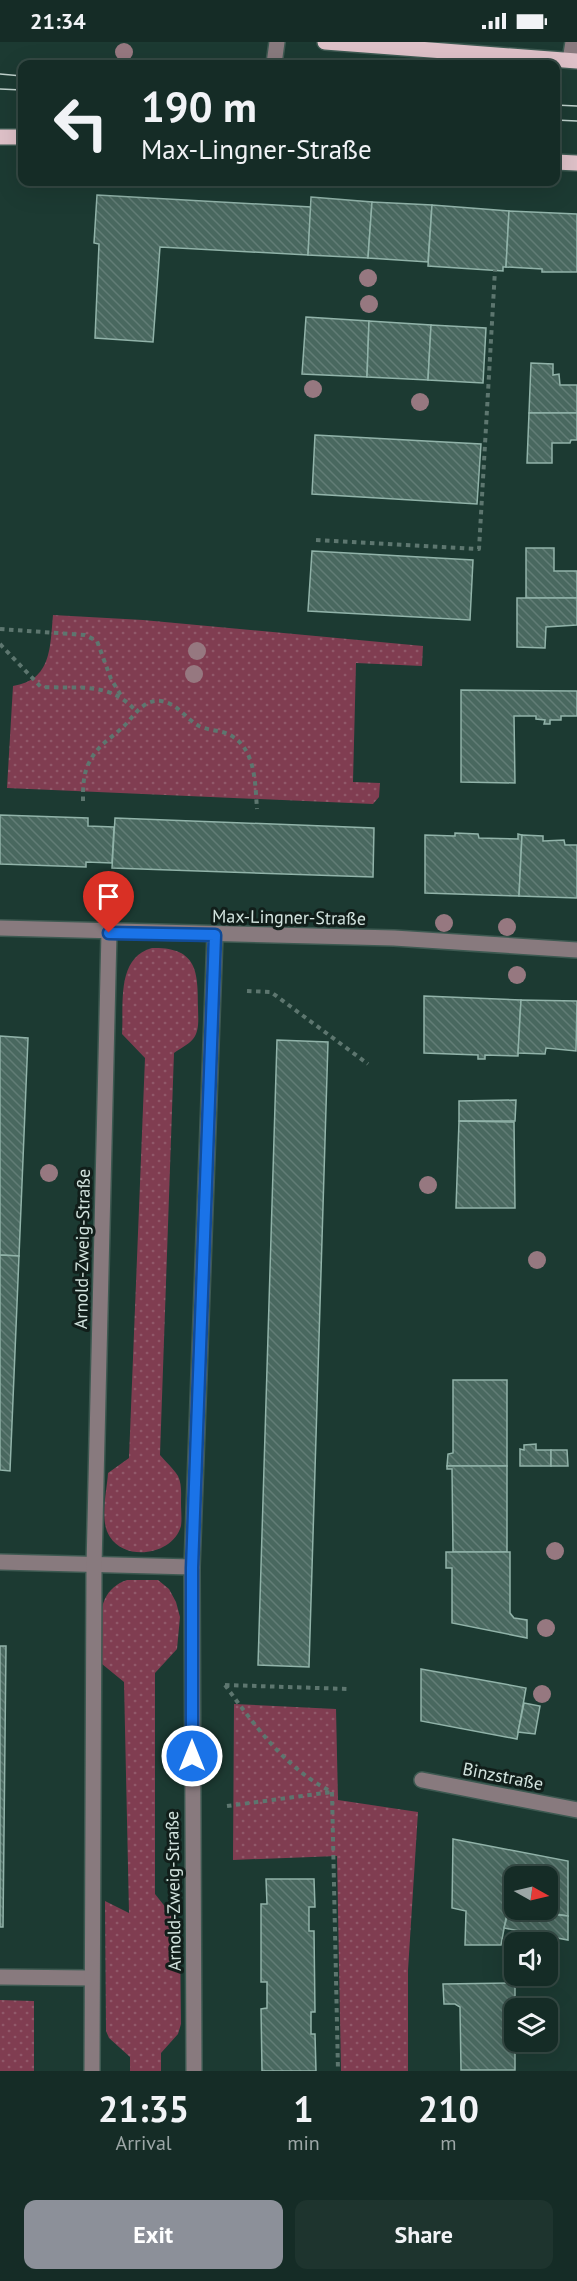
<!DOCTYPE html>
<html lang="en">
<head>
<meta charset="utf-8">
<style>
	:root { --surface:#152c26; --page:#1e342e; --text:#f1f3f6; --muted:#9da7a7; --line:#344843; --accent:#8c9099 }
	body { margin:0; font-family:"PT Sans",sans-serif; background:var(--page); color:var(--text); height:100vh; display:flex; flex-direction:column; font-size:22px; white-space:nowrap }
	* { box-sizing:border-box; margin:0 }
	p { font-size:20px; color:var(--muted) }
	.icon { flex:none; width:33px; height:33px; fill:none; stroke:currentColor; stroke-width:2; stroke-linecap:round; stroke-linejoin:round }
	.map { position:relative; height:2029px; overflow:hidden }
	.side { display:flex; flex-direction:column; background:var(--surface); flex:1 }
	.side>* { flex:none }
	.banner { position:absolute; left:18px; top:18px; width:542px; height:126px; border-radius:12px; box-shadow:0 6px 24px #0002,0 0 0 2px var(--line); background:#152c26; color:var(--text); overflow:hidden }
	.needle { width:39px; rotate:98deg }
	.controls { position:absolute; left:504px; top:1824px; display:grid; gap:12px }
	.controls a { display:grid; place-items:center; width:54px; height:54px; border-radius:12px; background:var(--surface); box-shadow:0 6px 24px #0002,0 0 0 2px var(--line); font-size:30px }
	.pin { position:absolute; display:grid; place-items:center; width:51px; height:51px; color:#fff; margin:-62px -26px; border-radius:50% 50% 50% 0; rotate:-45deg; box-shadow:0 0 6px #0007 }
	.pin .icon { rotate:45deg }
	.me { position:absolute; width:66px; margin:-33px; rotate:0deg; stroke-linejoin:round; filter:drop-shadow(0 0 4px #0008) }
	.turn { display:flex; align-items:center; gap:21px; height:126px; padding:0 24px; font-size:27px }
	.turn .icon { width:78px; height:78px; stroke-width:2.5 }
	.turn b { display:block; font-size:42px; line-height:51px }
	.eta { display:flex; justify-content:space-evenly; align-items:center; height:102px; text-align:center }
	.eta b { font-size:36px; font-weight:600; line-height:42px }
	.button { display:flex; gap:12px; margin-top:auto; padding:12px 24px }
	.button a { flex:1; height:69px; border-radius:12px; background:var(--accent); color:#fff; font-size:24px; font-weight:600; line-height:69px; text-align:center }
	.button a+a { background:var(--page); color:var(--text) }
	.status { display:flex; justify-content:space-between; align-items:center; height:42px; padding:0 30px; background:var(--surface); direction:ltr }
	.status svg { height:16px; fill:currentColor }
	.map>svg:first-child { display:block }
	.grass { fill:url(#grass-dots) }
	.building { fill:url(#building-back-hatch); stroke:#91b3a9; stroke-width:1.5 }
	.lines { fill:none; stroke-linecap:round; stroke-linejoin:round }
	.minor-casing { stroke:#3d5951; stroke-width:18 }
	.major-casing { stroke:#3d5951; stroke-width:18 }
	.path { stroke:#5d766f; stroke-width:4; stroke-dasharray:4.5 4.5; stroke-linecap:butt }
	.minor { stroke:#887a7e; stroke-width:15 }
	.major { stroke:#dec1c8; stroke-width:15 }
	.tram { stroke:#bfd1cc; stroke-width:1.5 }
	.tree { fill:#967880 }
	.route-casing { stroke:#114b97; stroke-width:15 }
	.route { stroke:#1a73e8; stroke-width:10 }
	.labels { text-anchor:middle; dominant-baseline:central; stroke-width:6; stroke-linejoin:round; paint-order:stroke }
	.street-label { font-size:18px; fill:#d3e4df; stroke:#111e1a }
</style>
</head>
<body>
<div class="status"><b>21:34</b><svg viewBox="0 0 49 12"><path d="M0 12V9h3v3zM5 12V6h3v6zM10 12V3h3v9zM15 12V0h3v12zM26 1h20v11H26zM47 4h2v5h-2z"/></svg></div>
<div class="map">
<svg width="577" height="2029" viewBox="0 0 577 2029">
	<defs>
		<pattern id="grass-dots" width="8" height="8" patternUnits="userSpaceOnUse" patternTransform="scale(1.5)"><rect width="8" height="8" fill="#803d51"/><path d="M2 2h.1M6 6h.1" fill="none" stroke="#91596a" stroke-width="1.8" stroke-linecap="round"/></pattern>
		<pattern id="building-back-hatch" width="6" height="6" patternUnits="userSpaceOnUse" patternTransform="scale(1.5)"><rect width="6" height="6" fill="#49685f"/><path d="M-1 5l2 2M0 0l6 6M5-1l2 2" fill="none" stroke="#627d76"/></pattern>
	</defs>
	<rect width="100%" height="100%" fill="#1c3a32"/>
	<!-- grass -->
	<g class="grass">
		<path d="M53,573L143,578L423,604L422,624L356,621L353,740L380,741L379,755L373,762L7,746L13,644C52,638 50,605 53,573Z"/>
		<path d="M152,906C197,905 198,929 198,965C198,975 200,989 193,997C188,1003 179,1007 174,1011L160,1413C165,1419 173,1426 178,1434C182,1442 181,1452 181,1461C181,1468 182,1477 181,1484C173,1513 126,1520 110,1495C99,1479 107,1449 108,1431L129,1416L145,1016L122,992C124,961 116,916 152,906Z"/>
		<path d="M127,1538H158L169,1547L176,1560L180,1575L177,1607L155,1631V1852L178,1881L180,1893L181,1982L178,1992L161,2011V2029H130V2015L109,1996L106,1989L105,1859L129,1871L124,1640L102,1622C101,1592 91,1550 127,1538Z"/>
		<polygon points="234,1662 336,1667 338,1758 418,1770 408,1928 408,2029 341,2029 337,1814 233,1818"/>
		<polygon points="0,1958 34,1959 34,2029 0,2029"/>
	</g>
	<!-- building -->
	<g class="building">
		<polygon points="97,153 311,165 308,213 160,205 153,300 95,296 99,202 94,201"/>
		<polygon points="311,155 372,160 368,216 308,213"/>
		<polygon points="372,160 432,163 428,220 368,216"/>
		<polygon points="432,163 509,169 506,225 503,225 503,229 428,224"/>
		<polygon points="509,169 577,172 577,230 542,230 542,227 506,225"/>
		<polygon points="306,275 369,279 367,335 302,332"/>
		<polygon points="369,279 431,283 428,338 367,335"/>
		<polygon points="431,283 486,286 483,341 428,338"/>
		<polygon points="531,321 553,322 553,333 559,332 560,343 577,343 577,371 529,371"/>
		<polygon points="529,371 577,371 577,398 571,398 570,401 552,401 552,421 527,421"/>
		<polygon points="315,393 481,402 477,462 312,452"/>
		<polygon points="526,506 554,506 554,529 577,529 577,556 526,556"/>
		<polygon points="312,509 473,518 470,578 308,569"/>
		<polygon points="517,556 577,556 577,583 546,585 545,606 517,605"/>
		<polygon points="461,648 577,649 577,674 561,674 561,678 550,678 550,682 544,682 545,678 536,677 536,674 514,674 515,741 461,740"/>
		<polygon points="0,773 88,776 88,784 114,785 112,821 86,820 86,825 0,822"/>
		<polygon points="115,776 374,786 373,835 112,826"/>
		<polygon points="455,791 478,792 479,796 518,797 518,792 522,793 519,854 425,851 425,793 455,794"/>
		<polygon points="522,793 543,794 543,799 564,798 565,803 577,803 577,856 519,854"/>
		<polygon points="424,954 521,958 518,1014 485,1013 485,1017 478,1017 478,1013 424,1011"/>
		<polygon points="521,958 577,959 576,1009 546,1006 545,1012 518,1011"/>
		<polygon points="0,994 28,996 19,1214 0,1213"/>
		<polygon points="277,998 328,1000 309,1625 258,1623"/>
		<polygon points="516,1058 515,1079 459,1079 459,1059"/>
		<polygon points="459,1079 514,1080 515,1166 456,1166"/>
		<polygon points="0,1213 19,1214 10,1429 0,1428"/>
		<polygon points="453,1338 507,1338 507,1424 447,1424 448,1412 453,1411"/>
		<polygon points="536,1402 536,1408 551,1408 551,1424 520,1424 520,1407 524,1408 524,1403"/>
		<polygon points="551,1408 567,1408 568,1424 551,1424"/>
		<polygon points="447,1424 507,1424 507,1510 453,1510 452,1427 447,1427"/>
		<polygon points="446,1510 510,1510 510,1571 514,1576 527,1578 527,1596 452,1581 452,1526 446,1526"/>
		<polygon points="0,1604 6,1604 3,1885 0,1885"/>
		<polygon points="421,1627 526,1646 517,1697 421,1679"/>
		<polygon points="524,1661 540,1664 535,1692 518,1690"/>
		<polygon points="453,1797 568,1819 568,1874 532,1868 548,1868 548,1834 514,1834 514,1865 510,1864 506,1876 501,1903 465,1903 466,1869 452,1866"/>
		<polygon points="266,1837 314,1837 315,1865 309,1865 309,1889 314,1889 315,1970 311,1970 311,1992 315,1992 316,2029 262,2029 261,1967 267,1966 267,1940 261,1940 261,1862 267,1862"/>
		<polygon points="510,1864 514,1865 514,1868 568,1874 568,1898 504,1886"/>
		<polygon points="515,1941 515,2028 461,2028 460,1965 455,1962 444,1962 443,1942"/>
	</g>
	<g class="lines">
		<defs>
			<g id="minor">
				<polyline points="570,18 573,0"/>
				<polyline points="274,22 277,0"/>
				<polyline points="0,886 394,896 577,908"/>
				<polyline points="0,1520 192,1525"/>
				<polyline points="422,1738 577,1768"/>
				<polyline points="0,1935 91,1936"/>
				<polyline points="92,2029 94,1524 109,891"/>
				<polyline points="194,2029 192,1525 215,893"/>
			</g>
			<g id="major">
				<polyline points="325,0 577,19"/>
				<polyline points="0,95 22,95"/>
				<polyline points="555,120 577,121"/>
			</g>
		</defs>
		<!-- minor casing -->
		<use href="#minor" class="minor-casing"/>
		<!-- major casing -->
		<use href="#major" class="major-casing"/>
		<!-- path -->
		<g class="path">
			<polyline points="316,498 479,507 495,228"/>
			<polyline points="0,587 85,593 97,599 111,637 122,655"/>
			<path d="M0,602L41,645C79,647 109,639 136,669"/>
			<path d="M83,759C83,745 83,731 90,719C98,703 110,697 122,686C134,675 142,657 161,659C177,661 186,677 199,684C209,689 221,688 230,693C256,707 255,741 257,767"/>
			<polyline points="247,949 271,950 368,1022"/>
			<path d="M225,1643C255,1684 286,1727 332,1750"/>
			<polyline points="225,1643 349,1647"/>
			<polyline points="332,1750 338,2029"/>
			<polyline points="227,1764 332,1750"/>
		</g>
		<!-- minor -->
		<use href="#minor" class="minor"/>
		<!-- major -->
		<use href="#major" class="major"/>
		<!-- tram -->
		<g class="tram">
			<polyline points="0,32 22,34"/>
			<polyline points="0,47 22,48"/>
			<polyline points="555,63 577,64"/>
			<polyline points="555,78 577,79"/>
		</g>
	</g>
	<!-- trees -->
	<g class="tree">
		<circle cx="124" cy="10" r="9"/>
		<circle cx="368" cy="236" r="9"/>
		<circle cx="369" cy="262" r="9"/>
		<circle cx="313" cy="347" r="9"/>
		<circle cx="420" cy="360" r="9"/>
		<circle cx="197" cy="609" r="9"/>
		<circle cx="194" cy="632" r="9"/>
		<circle cx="444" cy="881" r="9"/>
		<circle cx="507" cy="885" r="9"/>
		<circle cx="517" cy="933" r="9"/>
		<circle cx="49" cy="1131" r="9"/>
		<circle cx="428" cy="1143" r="9"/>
		<circle cx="537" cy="1218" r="9"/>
		<circle cx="555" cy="1509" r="9"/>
		<circle cx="546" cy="1586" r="9"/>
		<circle cx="542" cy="1652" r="9"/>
	</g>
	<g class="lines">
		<defs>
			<polyline id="route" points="109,891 215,893 192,1526 192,1714"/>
		</defs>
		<!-- route casing -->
		<use href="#route" class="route-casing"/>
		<!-- route -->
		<use href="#route" class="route"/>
	</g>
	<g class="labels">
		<!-- street labels -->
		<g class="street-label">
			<text transform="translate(289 875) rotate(1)">Max-Lingner-Straße</text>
			<text transform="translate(82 1207) rotate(-89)">Arnold-Zweig-Straße</text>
			<text transform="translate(503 1734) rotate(11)">Binzstraße</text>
			<text transform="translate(173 1849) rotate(-91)">Arnold-Zweig-Straße</text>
		</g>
	</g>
</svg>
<div class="controls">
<a><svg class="needle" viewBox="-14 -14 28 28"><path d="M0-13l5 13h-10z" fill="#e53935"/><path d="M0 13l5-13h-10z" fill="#9da7a7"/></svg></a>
<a><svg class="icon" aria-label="sound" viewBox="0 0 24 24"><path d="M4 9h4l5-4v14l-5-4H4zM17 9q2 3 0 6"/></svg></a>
<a><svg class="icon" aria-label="layers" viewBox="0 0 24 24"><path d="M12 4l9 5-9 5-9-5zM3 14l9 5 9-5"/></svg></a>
</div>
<div class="pin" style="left:109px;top:891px;background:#d93025"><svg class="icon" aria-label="arrive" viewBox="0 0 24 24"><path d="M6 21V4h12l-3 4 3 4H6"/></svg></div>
<svg class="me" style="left:192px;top:1714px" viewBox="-20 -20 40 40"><circle r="17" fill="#1a73e8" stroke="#fff" stroke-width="3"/><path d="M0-11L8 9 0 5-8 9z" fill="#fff"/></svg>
<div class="banner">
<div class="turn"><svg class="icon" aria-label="left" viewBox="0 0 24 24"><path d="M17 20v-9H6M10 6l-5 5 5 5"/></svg><div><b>190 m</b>Max-Lingner-Straße</div></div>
</div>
</div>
<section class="side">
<div class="eta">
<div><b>21:35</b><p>Arrival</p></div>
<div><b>1</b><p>min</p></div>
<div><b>210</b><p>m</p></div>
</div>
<div class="button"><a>Exit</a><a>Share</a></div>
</section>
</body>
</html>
